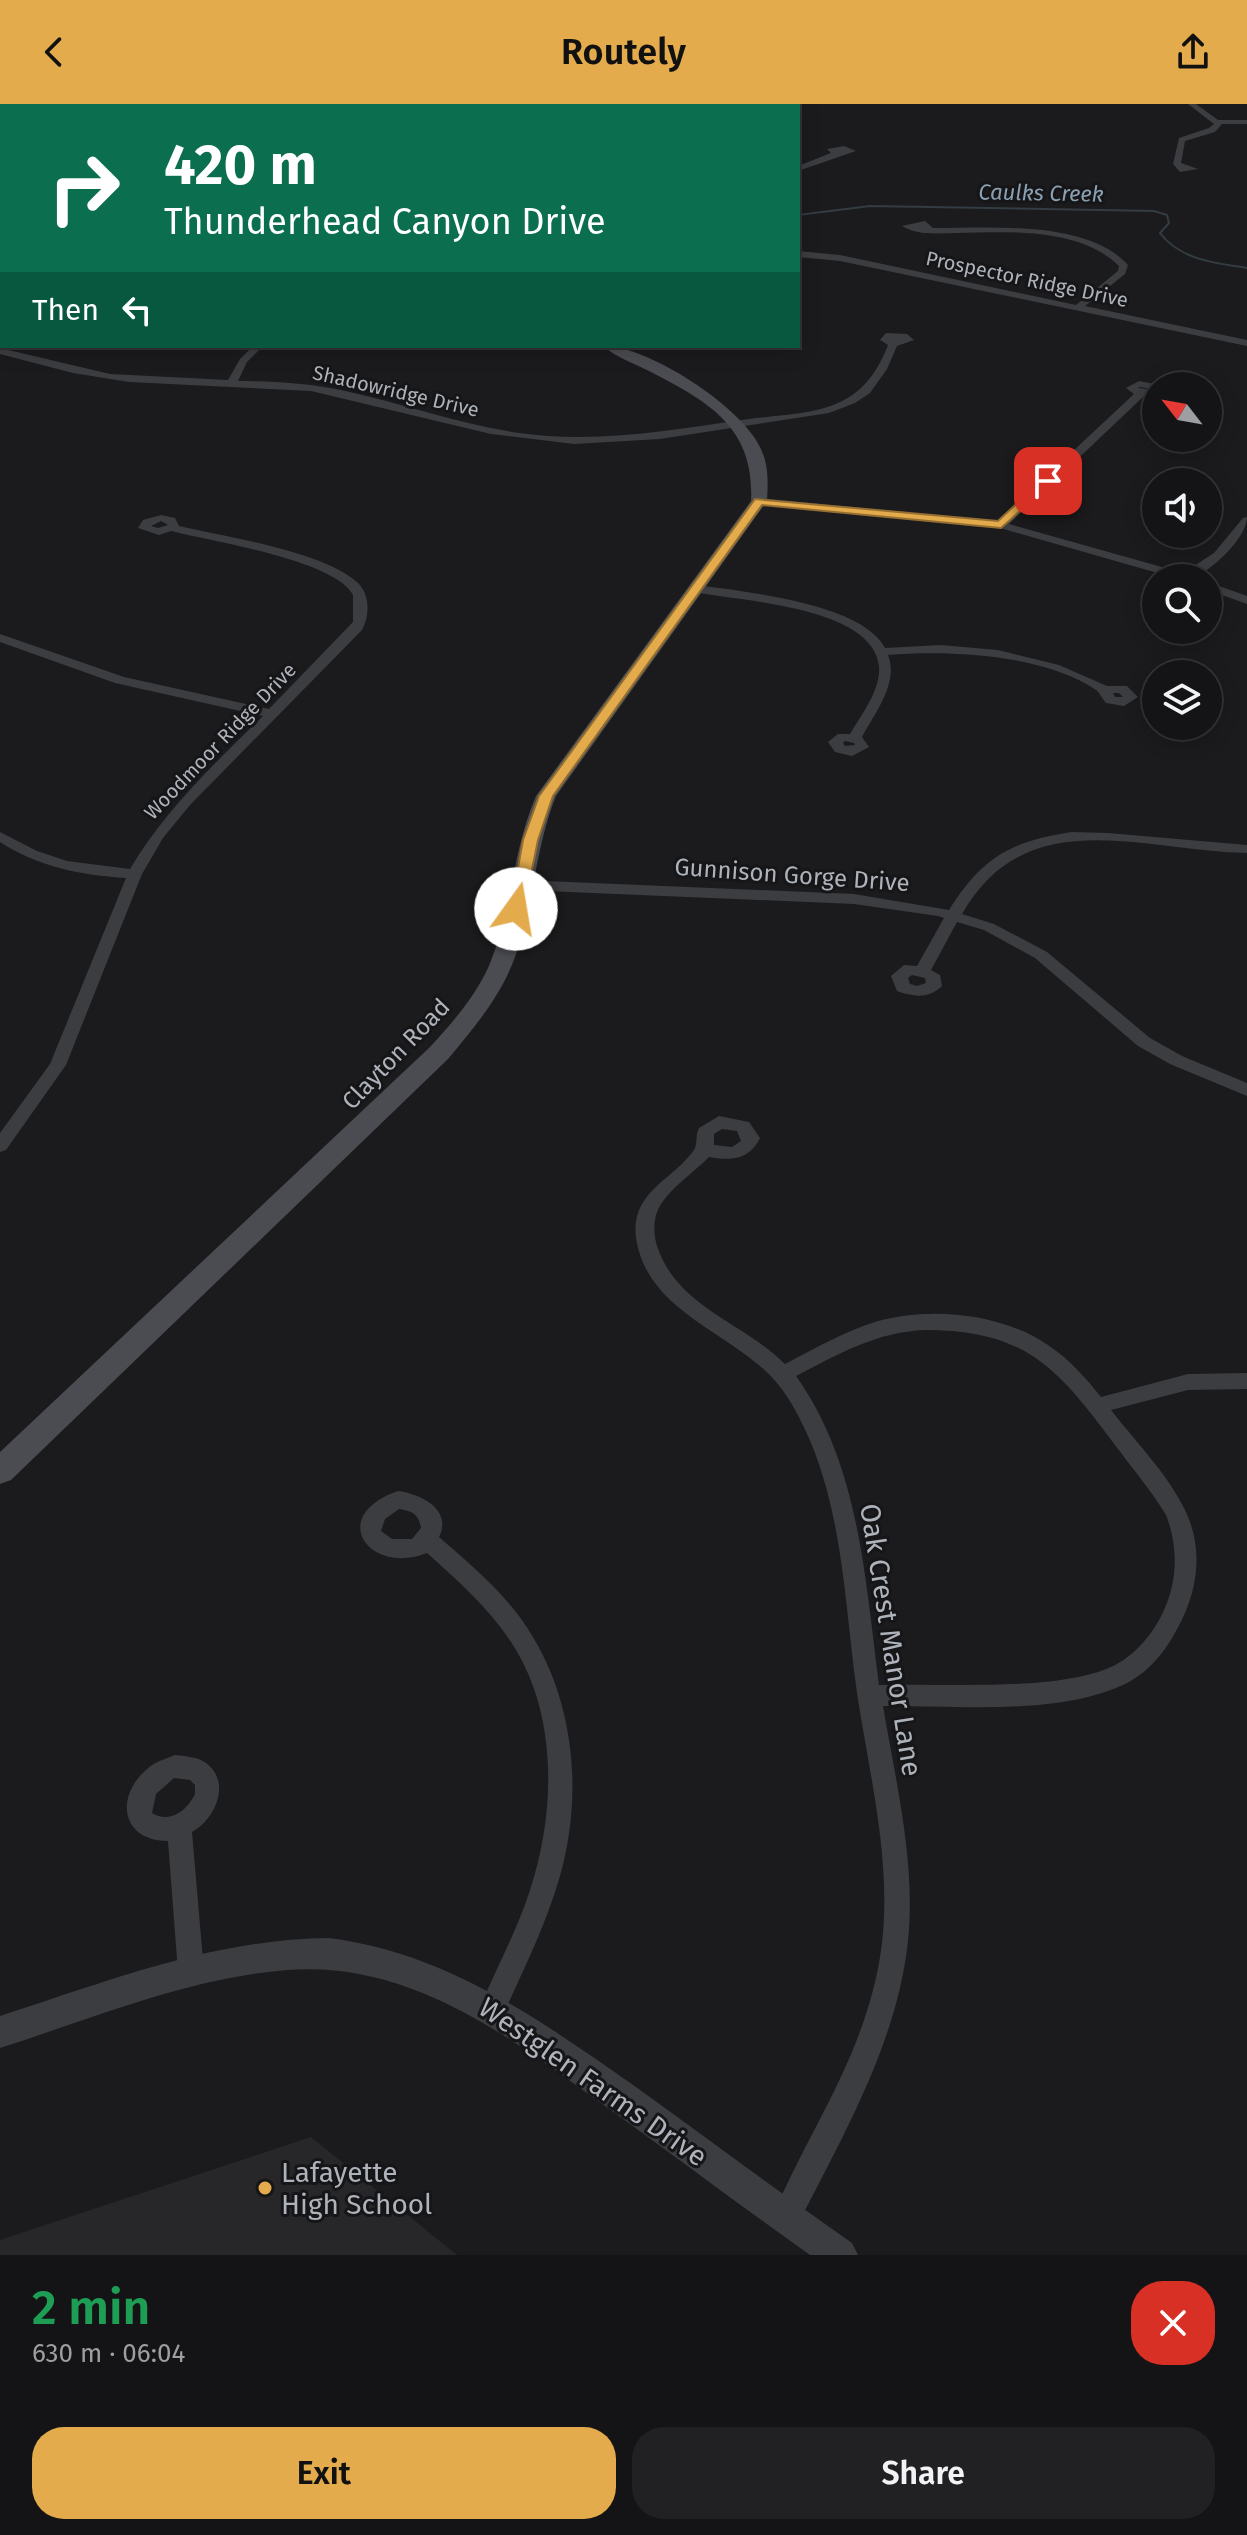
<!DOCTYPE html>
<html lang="en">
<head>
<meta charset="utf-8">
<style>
	:root { --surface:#141416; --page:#212123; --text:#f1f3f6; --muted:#9d9ea1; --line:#333335; --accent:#e3ab4c }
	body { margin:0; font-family:"Fira Sans",sans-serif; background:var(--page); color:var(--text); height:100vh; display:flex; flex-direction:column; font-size:30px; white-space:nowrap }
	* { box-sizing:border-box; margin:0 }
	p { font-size:26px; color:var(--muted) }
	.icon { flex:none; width:44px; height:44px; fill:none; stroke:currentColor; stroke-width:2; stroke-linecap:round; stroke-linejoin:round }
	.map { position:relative; height:2151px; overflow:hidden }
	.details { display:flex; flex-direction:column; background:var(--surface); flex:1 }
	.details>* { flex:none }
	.guide { position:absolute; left:0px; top:0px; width:800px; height:244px; box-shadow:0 4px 20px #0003,0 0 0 2px var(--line); background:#0b6e4f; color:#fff; overflow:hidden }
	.needle { width:52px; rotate:301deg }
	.fabs { position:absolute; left:1142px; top:268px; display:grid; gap:16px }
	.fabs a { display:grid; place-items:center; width:80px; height:80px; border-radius:50%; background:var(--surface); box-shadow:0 4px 20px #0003,0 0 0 2px var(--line); font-size:40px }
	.pin { position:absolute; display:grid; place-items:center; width:68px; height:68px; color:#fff; margin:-34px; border-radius:16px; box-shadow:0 4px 12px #0006 }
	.me { position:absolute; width:88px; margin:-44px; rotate:13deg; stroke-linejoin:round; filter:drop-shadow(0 0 6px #0008) }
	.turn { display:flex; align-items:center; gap:28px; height:168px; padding:0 32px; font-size:36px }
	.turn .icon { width:104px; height:104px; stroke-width:2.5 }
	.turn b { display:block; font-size:56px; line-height:68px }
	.then { display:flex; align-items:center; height:76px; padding:0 32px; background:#0003; gap:16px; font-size:30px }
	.round { display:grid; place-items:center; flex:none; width:84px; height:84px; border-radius:32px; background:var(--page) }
	.summary { display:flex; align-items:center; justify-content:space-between; height:136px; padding:0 32px }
	h1 { font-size:48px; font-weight:600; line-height:60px; color:#1e9e55 }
	.action { display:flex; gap:16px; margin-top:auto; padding:16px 32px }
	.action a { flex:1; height:92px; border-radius:32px; background:var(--accent); color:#111; font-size:32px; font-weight:600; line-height:92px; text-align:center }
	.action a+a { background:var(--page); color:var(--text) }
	header { display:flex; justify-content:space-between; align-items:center; height:104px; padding:0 32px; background:var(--accent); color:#111; font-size:36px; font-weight:600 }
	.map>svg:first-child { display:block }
	.built { fill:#27272a }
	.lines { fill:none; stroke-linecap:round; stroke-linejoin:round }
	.stream { stroke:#333c42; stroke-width:2 }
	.minor { fill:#3c3d41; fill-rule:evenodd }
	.tertiary { fill:#3c3d41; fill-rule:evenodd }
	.secondary { fill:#4a4c51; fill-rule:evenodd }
	.route { fill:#e3ab4c; stroke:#946f31; stroke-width:2 }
	.poi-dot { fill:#e3ab4c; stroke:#161618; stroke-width:3 }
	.labels { text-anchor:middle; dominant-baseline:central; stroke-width:6; stroke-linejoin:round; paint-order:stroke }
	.far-street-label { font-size:20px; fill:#aeb3bb; stroke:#161618 }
	.far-water-label { font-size:22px; font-style:italic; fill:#89a1b2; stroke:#161618 }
	.street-label { font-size:24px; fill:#aeb3bb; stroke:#161618 }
	.near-street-label { font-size:28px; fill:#aeb3bb; stroke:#161618 }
	.near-poi-label { font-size:28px; fill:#aeb3bb; stroke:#161618; text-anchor:start }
</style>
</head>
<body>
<header><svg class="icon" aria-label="back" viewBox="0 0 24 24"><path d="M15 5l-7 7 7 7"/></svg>Routely<svg class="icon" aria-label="share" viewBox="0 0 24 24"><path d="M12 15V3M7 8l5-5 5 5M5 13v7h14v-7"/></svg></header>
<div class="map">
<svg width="1247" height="2151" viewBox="0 0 1247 2151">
	<rect width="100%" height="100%" fill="#1b1b1d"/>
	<!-- built -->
	<polygon class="built" points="311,2033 457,2151 0,2151 0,2136"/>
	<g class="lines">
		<!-- stream -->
		<path class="stream" d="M798,111L870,102L1154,107L1167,111L1169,119L1160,129C1180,156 1216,159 1247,164"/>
		<!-- minor -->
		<g class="minor">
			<polygon points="1188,0 1196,0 1218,16 1247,16 1247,20 1222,20 1215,28 1185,37 1181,59 1198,65 1180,68 1173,60 1179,34 1209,24 1214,20"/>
			<rect x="0" y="13" width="2" height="4"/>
			<polygon points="844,42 856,47 798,67 798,62 831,49 827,45"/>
			<path d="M925,117L933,124C991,124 1087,116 1128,161L1125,170L1085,202L1247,236V242L840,157L798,153V147L840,151L1076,201L1118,167L1119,162C1079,123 1009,128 957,129C938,129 918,132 902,122Z"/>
			<rect x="0" y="150" width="2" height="6"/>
			<path d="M886,229L907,230L914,236L897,242L887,265L870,289L855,299L829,309L660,335L574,340L491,330L311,287L129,278L73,269L0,250V244L110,270L228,276L240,255L253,242H263L247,258L238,277C273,277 307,279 341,286C401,299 458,320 519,329C596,340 672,326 749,315C814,307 861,311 888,241L880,236Z"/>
			<path d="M1139,277L1160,281L1156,282V292L1143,293L1009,420L1183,469L1214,449L1243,414L1247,413C1247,434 1212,466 1194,473C1190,475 1180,474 1175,474L1000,424L759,400L753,397L759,394L998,417L1134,290L1126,284ZM1140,283L1156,286L1138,284Z"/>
			<path d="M161,411L175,414L179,422C226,433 324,447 358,479C370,491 370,511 362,526L190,701L163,734L142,770L66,961L6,1046L0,1048V1029L50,960L126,774C81,771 38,763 0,738V728L37,747L67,757L130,765C165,706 214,660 263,612L115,579L0,538V530L124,573L269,605L353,518V491C335,456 210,437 171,427L159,431L138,424L143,416ZM161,417L168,421L158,424L151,422Z"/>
			<polygon points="1208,478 1247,492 1247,500 1208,486"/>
			<path d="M698,481C744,488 862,499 885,544L941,541L998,546L1059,561L1107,582H1127L1138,593L1124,602L1106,599C1102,594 1099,588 1096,586C1044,550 948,546 888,551C899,579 875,609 862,633L869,643L852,652L835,648L828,638L838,630H850C861,611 881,586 879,562C873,502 738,497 694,488V482ZM1113,589H1119L1123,593H1115ZM845,637L854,639L855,641L845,642L843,639Z"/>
			<path d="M1072,728L1108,729L1247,741V749C1141,747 1027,697 962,810L994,820L1047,848L1150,934L1182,952L1247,979V992L1170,960L1138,942L1035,854L984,826L957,818L931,866L940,871L942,882C928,895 914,893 897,887L891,872L904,861L917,862L944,814L938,812L854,800L522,786L514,781L522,776L854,790L949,806C982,753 1011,737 1072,728ZM912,871L925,874L926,879L917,882L910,880L908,874Z"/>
			<path d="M719,1012L749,1018L760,1034C749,1056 731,1057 709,1053C693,1069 673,1082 661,1100C653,1113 653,1128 657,1142C677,1203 743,1218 785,1260C814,1245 843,1228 875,1218C929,1202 1001,1209 1048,1241C1069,1255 1086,1274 1101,1293L1188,1270L1247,1269V1285L1188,1286L1111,1306C1135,1337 1166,1368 1184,1404C1201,1437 1200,1474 1185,1509C1173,1536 1156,1563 1129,1578C1060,1613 958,1601 883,1602C896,1679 916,1759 908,1837C897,1940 842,2033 796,2124L786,2128L776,2124L772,2114C807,2030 855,1966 876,1874C898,1779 871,1682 857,1589C843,1489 843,1382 788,1294C749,1230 649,1217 636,1134C630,1088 673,1076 694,1046C698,1040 695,1031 699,1024ZM722,1025L737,1027L741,1037L732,1043L714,1041V1030ZM925,1226C1027,1226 1058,1265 1115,1341C1132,1364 1151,1386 1166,1411C1178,1442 1178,1475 1164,1506C1154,1529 1134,1553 1111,1563C1055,1588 943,1579 879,1581C865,1476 860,1362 796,1272C839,1250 876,1228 925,1226Z"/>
			<path d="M398,1387C420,1390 453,1405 439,1433C471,1461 505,1489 528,1525C575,1597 583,1691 560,1772C546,1821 523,1867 502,1913L493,1917L484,1913L480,1904C496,1864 517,1827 530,1786C556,1707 558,1609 511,1538C489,1504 457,1476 427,1449C369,1472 326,1412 398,1387ZM399,1405C412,1407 419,1410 421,1424L412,1435H392L381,1427L385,1415Z"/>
			<path d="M175,1651C185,1652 198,1653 206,1659C232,1678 215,1716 192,1728L204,1868L200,1877L191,1881L182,1877L178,1868L168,1737C121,1737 115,1693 146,1666C154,1658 165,1655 175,1651ZM174,1674L190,1676L195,1681V1690C187,1707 169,1720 152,1709L156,1690Z"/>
		</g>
		<!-- tertiary -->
		<g class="tertiary">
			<polygon points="317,0 333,0 334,2 319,2"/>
			<path d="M329,1834C447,1849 540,1916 636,1983C708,2035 779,2088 852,2139L858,2151H810C742,2103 676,2053 608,2004C512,1935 412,1856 287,1866C188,1874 94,1914 0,1944V1912C109,1877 214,1835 329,1834Z"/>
		</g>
		<!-- secondary -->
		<g class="secondary">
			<rect x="144" y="0" width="10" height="2"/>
			<path d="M604,242C648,242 741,302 760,343C769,361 768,378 767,397L556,692C535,744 534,800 515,853C501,892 474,924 448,955L11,1376L0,1380V1348L430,943C452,919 474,894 488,864C512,809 512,747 536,692L751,397C755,322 707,297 647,266C633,259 615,253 604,242Z"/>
		</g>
	</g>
	<!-- route -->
	<polygon class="route" points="1044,374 1054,377 1001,424 762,401 553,692 538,736 524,805 510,808 523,736 539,692 755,395 998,417"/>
	<!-- markers -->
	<circle class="poi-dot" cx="265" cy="2084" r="8"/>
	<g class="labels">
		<!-- far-street labels -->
		<g class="far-street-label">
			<text transform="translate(1027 175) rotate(12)">Prospector Ridge Drive</text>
			<text transform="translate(396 287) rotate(13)">Shadowridge Drive</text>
			<text transform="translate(220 637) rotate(-46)">Woodmoor Ridge Drive</text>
		</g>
		<!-- far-water labels -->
		<g class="far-water-label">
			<text transform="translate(1041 89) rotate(1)">Caulks Creek</text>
		</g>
		<!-- street labels -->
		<g class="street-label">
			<text transform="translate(792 771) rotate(4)">Gunnison Gorge Drive</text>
			<text transform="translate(396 950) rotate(-46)">Clayton Road</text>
		</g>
		<!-- near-street labels -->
		<g class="near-street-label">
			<text transform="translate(891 1536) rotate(81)">Oak Crest Manor Lane</text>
			<text transform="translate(593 1978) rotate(35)">Westglen Farms Drive</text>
		</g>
		<!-- near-poi labels -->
		<g class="near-poi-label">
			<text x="281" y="2068">Lafayette<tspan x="281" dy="32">High School</tspan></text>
		</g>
	</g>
</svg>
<div class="fabs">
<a><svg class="needle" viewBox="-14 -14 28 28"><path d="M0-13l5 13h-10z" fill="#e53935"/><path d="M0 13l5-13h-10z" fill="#9d9ea1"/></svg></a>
<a><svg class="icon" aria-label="sound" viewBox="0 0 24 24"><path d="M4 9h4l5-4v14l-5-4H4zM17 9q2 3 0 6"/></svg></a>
<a><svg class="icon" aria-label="search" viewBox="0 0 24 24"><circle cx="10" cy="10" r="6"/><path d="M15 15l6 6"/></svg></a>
<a><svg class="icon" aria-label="layers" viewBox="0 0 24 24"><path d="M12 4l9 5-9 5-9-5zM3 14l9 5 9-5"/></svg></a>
</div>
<div class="pin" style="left:1048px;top:377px;background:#d93025"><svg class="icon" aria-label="arrive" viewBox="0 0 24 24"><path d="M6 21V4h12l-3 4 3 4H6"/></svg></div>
<svg class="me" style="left:516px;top:805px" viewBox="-20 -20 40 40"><circle r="19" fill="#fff"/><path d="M0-13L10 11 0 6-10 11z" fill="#e3ab4c"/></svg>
<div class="guide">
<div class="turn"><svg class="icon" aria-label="right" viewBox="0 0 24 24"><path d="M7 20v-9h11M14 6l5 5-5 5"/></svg><div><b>420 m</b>Thunderhead Canyon Drive</div></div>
<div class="then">Then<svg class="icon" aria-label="left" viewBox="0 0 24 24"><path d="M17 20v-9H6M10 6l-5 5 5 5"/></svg></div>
</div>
</div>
<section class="details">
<div class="summary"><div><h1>2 min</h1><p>630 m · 06:04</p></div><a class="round" style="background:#d93025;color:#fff"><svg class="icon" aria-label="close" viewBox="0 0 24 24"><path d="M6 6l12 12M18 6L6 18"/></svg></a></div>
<div class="action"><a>Exit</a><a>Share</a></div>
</section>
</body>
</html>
